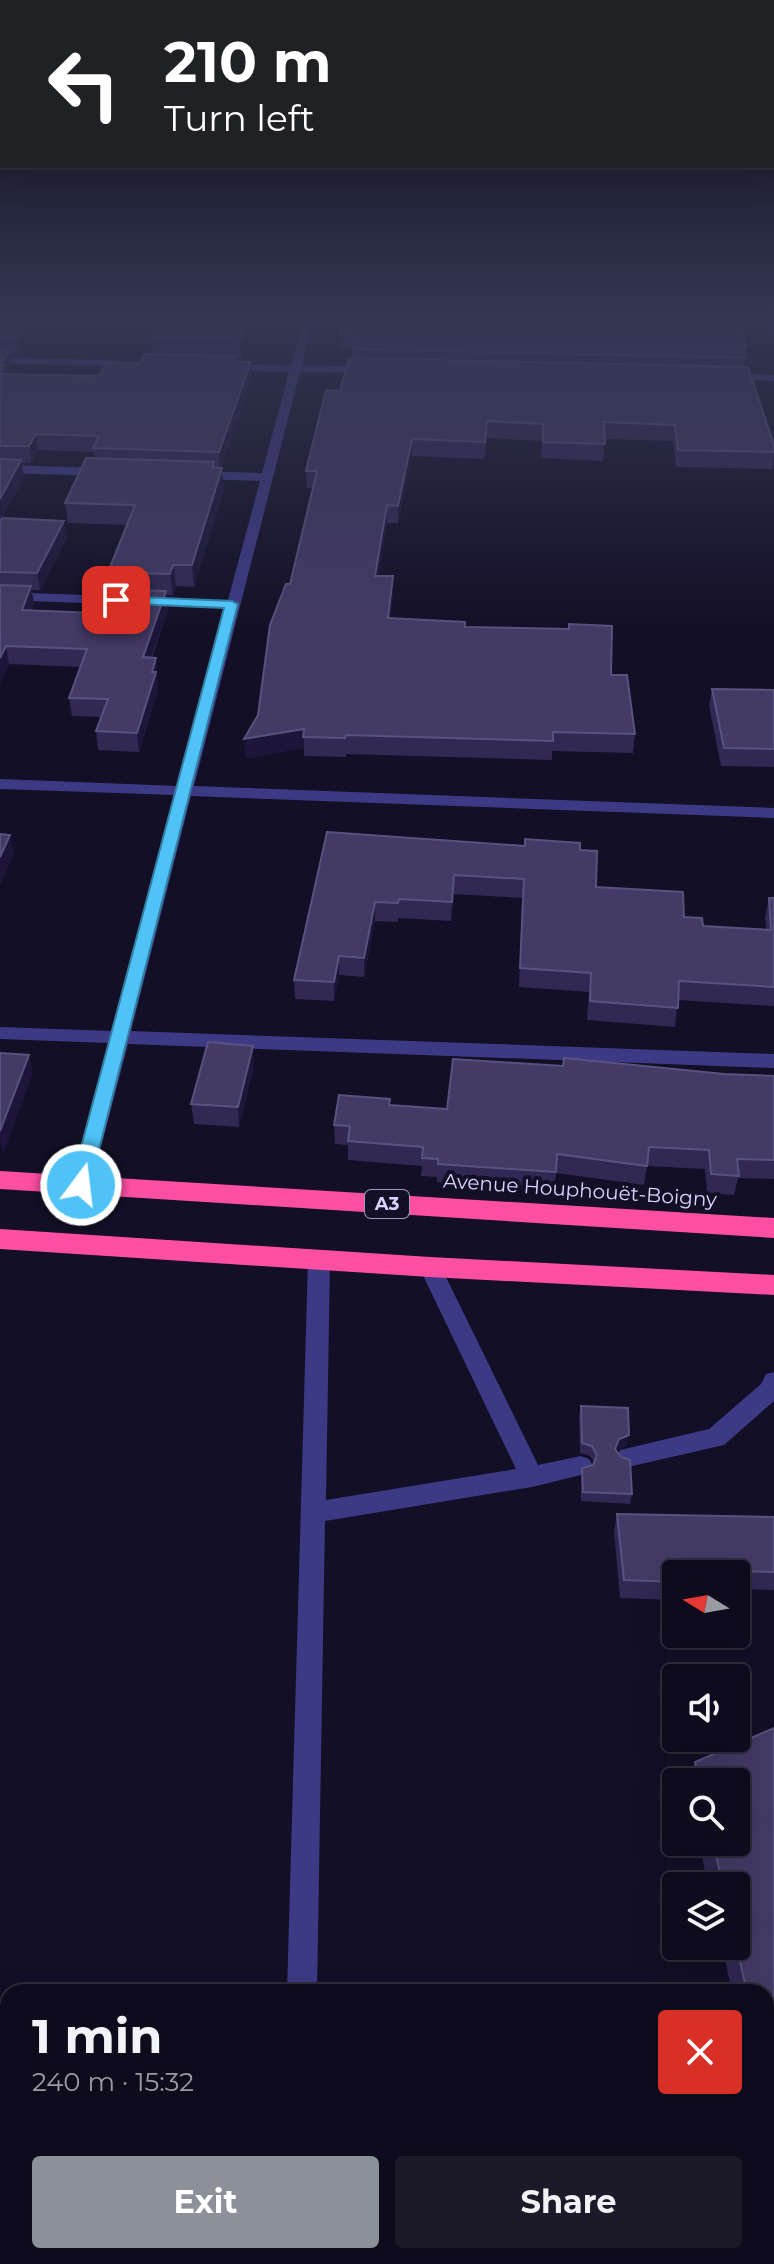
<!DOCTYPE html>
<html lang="en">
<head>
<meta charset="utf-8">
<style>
	:root { --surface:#0e0b1c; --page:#1c1929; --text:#f1f3f6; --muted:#9b9ba3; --line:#2e2b3b; --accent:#8c9099 }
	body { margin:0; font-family:Montserrat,sans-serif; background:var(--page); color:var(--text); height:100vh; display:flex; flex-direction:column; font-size:30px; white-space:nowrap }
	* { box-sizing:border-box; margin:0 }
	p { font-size:26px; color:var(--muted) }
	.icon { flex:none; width:44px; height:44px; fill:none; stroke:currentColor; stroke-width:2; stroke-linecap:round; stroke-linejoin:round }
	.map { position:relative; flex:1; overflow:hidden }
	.details { position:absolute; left:0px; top:1984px; width:774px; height:280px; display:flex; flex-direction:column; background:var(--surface); border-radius:24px 24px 0 0; box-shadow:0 8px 32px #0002,0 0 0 2px var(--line) }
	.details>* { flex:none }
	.guide { position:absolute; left:0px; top:0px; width:774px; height:168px; box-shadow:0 8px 32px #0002,0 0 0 2px var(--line); background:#202124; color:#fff; overflow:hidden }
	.needle { width:52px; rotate:281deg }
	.controls { position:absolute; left:662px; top:1560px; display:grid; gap:16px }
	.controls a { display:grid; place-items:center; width:88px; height:88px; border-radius:8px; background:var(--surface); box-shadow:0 8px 32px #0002,0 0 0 2px var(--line); font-size:40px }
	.pin { position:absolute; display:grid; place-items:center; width:68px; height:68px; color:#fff; margin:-34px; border-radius:16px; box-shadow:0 4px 12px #0006 }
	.me { position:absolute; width:88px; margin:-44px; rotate:15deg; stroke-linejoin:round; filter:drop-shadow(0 0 6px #0008) }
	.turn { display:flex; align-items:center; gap:28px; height:168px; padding:0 32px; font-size:36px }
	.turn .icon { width:104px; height:104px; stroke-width:2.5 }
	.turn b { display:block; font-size:56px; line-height:68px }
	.round { display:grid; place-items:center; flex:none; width:84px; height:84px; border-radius:8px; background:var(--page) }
	.headline { display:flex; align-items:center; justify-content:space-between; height:136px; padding:0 32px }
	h1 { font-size:48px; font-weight:700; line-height:60px }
	.primary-button { display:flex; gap:16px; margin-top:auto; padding:16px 32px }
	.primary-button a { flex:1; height:92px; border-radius:8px; background:var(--accent); color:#fff; font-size:32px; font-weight:700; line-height:92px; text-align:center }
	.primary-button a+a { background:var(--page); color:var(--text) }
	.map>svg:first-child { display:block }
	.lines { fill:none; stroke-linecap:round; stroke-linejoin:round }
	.minor { fill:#3d3a85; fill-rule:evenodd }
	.highway { fill:#ff4fa3; fill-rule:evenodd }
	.wall { fill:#312854 }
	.shaded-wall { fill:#1d163a }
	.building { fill:#433a66; stroke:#5a527e; stroke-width:2 }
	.route { fill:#4fc3f7; stroke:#337fa1; stroke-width:2 }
	.labels { text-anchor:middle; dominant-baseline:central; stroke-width:8; stroke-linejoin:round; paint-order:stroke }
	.shield { fill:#130f26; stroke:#9e99be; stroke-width:2 }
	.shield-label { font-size:18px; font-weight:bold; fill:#d9d4ff }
	.street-label { font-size:20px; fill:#d9d4ff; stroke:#130f26 }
</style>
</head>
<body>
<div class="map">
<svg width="774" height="2264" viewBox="0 0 774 2264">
	<rect width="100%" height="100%" fill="#130f26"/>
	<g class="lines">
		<!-- minor -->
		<g class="minor">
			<polygon points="304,317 314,317 302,365 370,367 375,370 370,373 300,372 194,786 774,808 774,818 191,796 131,1031 774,1054 774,1068 128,1044 91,1185 88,1190 74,1190 71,1185 109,1043 0,1039 0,1027 112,1031 175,795 0,789 0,779 178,786 226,608 0,600 0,592 228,600 260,481 197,479 191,475 197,471 262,473 289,372 226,370 221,367 226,364 291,365"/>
			<polygon points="762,317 772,317 774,338 769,335"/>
			<polygon points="0,357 166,362 171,365 166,368 0,363"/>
			<polygon points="726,374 774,375 774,381 722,379 720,377"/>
			<polygon points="0,465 105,468 111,472 105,476 0,473"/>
			<polygon points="319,1252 327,1254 330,1260 326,1500 516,1469 419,1267 422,1261 430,1259 438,1261 441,1267 538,1465 581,1456 589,1459 593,1466 589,1473 532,1487 325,1521 317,1992 287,1992 308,1260 311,1254"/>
			<polygon points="774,1372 774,1401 724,1445 628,1467 620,1464 616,1457 620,1450 709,1429 761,1384 766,1374"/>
			<rect x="282" y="2256" width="34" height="8"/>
		</g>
		<!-- highway -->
		<g class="highway">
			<polygon points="0,1171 774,1218 774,1238 0,1189"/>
			<polygon points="0,1229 430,1257 774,1275 774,1295 430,1277 0,1249"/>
		</g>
	</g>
	<!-- wall -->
	<g class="wall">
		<polygon points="0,317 43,317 19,354 10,355 11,366 7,374 89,376 100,375 140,364 153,354 152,338 255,317 241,359 236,359 236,361 251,362 252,378 221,467 224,488 194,587 176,586 173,595 166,595 168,609 152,658 156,658 158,690 139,752 98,750 96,731 101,717 72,716 69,698 80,667 9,664 0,683 0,522 67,538 40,590 32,590 34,604 32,610 93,613 110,589 108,572 127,525 68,523 65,503 94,459 94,452 38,450 31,463 22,463 24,477 0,522"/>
		<polygon points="339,335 747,346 744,367 774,445 773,469 676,467 673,441 605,439 603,461 541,458 542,441 487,438 484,459 412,456 398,523 387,523 378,576 393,576 393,594 390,619 465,627 611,675 635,734 633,753 552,751 552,760 346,754 346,757 304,756 304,748 246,758 244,739 258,715 313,488 307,488 306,471 340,391 352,358 352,349 339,349"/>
		<polygon points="712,689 774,690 774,767 721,766 709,706"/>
		<polygon points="327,832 580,850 596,887 684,917 703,926 766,930 765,917 769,898 774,898 774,1006 678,1000 675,1027 587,1020 589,992 519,987 522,898 454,894 451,921 398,918 398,922 375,921 364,977 339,975 334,1001 295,999 294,980"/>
		<polygon points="254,1066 239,1127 194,1124 191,1104"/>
		<polygon points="563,1066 774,1076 774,1179 738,1178 734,1195 707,1193 705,1169 647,1166 644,1185 556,1173 554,1191 437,1182 437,1177 421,1176 422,1166 348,1160 348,1145 335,1144 334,1125 390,1105 447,1109"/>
		<polygon points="581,1406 627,1445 617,1449 617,1451 632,1494 630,1504 581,1501 581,1478 582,1468 593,1465 594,1462 590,1456 580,1453 579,1416"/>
		<polygon points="617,1514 774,1517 774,1590 738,1589 736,1595 736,1574 676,1574 676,1600 620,1598 614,1532"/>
		<polygon points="774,1728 774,2055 771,2040 766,2040 766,1992 732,1992 722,1946 736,1946 736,1886 708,1886 699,1842 736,1842 736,1782 688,1782 695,1762"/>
		<polygon points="506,2256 631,2256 632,2264 507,2264"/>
	</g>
	<!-- shaded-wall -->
	<g class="shaded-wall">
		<polygon points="31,317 43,317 19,354 16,339"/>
		<polygon points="248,317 255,317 241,359 240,340"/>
		<polygon points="9,351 11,366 6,375 0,380 0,365"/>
		<polygon points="251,362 252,378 220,469 219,452"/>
		<polygon points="36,434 38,450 31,463 29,446"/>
		<polygon points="412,439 412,456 398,523 398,506"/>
		<polygon points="21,460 24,477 0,522 0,499"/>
		<polygon points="222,468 224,488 194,587 192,565"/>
		<polygon points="387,505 387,523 375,594 375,576"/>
		<polygon points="64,521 67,538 40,590 37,573"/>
		<polygon points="173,565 176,586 173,595 170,574"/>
		<polygon points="393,576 393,594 388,637 388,618"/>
		<polygon points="31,586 34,604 25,628 22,610"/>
		<polygon points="166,591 168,609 145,675 143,657"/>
		<polygon points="6,646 9,664 0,683 0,658"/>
		<polygon points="156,658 158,690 139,752 137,733"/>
		<polygon points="304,729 304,748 246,758 244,739"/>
		<polygon points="10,835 14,854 0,885 0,857"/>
		<polygon points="454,875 454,894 451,921 452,902"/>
		<polygon points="375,902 375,921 364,977 364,958"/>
		<polygon points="339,956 339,975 334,1001 334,982"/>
		<polygon points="253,1046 254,1066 239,1127 238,1107"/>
		<polygon points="29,1055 33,1073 3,1154 0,1143 0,1131"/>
		<polygon points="629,1435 627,1445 617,1449 613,1458 615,1449 619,1439"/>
	</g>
	<!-- building -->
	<g class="building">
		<polygon points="0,317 31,317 16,339 0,339"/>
		<polygon points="163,317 248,317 240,340 152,338"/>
		<polygon points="344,317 739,317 747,346 743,346 746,358 352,349 356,336 339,335"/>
		<polygon points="0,350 9,351 0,365 4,365 0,372"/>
		<polygon points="145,354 236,356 234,361 251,362 219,452 93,448 99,436 36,434 29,446 0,446 0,374 89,376 100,375 106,363 140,364"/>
		<polygon points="349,358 748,367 774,445 774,452 678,450 675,425 604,422 605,444 543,442 543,424 487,421 485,442 412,439 398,506 387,505 375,576 393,576 388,618 465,622 465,627 569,629 569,624 612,626 611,675 627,675 635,734 553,732 553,741 346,735 345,738 303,737 304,729 244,739 258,715 270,625 286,584 290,584 317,471 306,471 326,390 340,391"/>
		<polygon points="86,458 214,462 212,467 222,468 192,565 173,565 170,574 108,572 135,505 65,503"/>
		<polygon points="0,459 21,460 0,499"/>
		<polygon points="2,518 64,521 37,573 0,572 0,522"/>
		<polygon points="0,585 31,586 22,610 93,613 102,589 166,591 143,657 156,658 152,672 156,672 137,733 96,731 108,699 69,698 87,649 6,646 0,658"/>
		<polygon points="712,689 774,690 774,749 724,748"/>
		<polygon points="327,832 525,846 525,839 580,843 580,850 597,851 596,887 683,892 684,917 702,918 703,926 771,930 769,898 774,898 774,987 679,981 678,1008 590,1001 591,973 520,968 524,879 454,875 452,902 399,899 398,903 375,902 364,958 339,956 334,982 294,980"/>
		<polygon points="0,834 10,835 0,857"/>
		<polygon points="208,1042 253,1046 238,1107 191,1104"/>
		<polygon points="0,1053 29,1055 0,1131"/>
		<polygon points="564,1058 724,1074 774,1076 774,1160 737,1159 739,1176 711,1174 709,1150 649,1147 647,1166 557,1154 556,1172 438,1164 438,1159 422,1158 423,1147 348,1141 350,1126 334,1125 339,1095 390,1099 389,1105 447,1109 453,1059 563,1066"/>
		<polygon points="581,1406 628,1408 629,1435 619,1439 615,1449 621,1457 630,1460 632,1494 583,1492 582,1468 593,1465 597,1455 592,1446 582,1443"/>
		<polygon points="617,1514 774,1517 774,1572 738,1571 740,1583 736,1583 736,1574 676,1574 676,1582 624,1580"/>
		<polygon points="774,1728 774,2020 766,2021 766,1992 747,1992 736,1944 736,1886 723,1886 713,1842 736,1842 736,1782 699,1782 695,1762"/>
		<polygon points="512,2256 631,2256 632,2264 512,2264"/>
	</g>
	<!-- sky -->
	<linearGradient id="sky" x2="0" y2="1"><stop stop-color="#0a0815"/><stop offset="0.5" stop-color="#333752"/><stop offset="1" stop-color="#333752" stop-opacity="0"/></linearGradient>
	<rect width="774" height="634" fill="url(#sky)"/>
	<!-- route -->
	<polygon class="route" points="116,596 232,601 238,604 90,1185 81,1192 71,1185 224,608 111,603 110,600"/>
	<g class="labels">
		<!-- shield labels -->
		<rect class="shield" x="365" y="1190" width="44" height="28" rx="6"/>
		<g class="shield-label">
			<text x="387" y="1204">A3</text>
		</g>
		<!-- street labels -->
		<g class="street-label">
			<text transform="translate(580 1190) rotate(4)">Avenue Houphouët-Boigny</text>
		</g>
	</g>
</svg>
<div class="controls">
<a><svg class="needle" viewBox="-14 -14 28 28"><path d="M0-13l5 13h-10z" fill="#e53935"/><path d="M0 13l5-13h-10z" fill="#9b9ba3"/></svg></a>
<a><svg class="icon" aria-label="sound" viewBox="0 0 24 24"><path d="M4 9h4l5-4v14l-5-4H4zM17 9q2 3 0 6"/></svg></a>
<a><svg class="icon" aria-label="search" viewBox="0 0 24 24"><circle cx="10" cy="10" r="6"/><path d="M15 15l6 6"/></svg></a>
<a><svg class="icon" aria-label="layers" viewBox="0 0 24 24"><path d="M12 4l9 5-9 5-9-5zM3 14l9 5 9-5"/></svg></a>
</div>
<div class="pin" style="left:116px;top:600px;background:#d93025"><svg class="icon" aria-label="arrive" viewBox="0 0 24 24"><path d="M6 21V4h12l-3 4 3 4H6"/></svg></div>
<svg class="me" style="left:81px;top:1185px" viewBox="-20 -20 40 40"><circle r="17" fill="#4fc3f7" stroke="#fff" stroke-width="3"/><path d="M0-11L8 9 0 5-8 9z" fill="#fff"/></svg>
<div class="guide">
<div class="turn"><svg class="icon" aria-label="left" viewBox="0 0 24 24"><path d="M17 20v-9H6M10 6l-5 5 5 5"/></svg><div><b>210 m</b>Turn left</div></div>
</div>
<section class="details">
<div class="headline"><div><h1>1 min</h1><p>240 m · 15:32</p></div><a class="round" style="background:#d93025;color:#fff"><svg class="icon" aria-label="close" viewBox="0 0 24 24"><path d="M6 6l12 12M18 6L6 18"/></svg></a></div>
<div class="primary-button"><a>Exit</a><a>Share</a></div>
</section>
</div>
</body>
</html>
